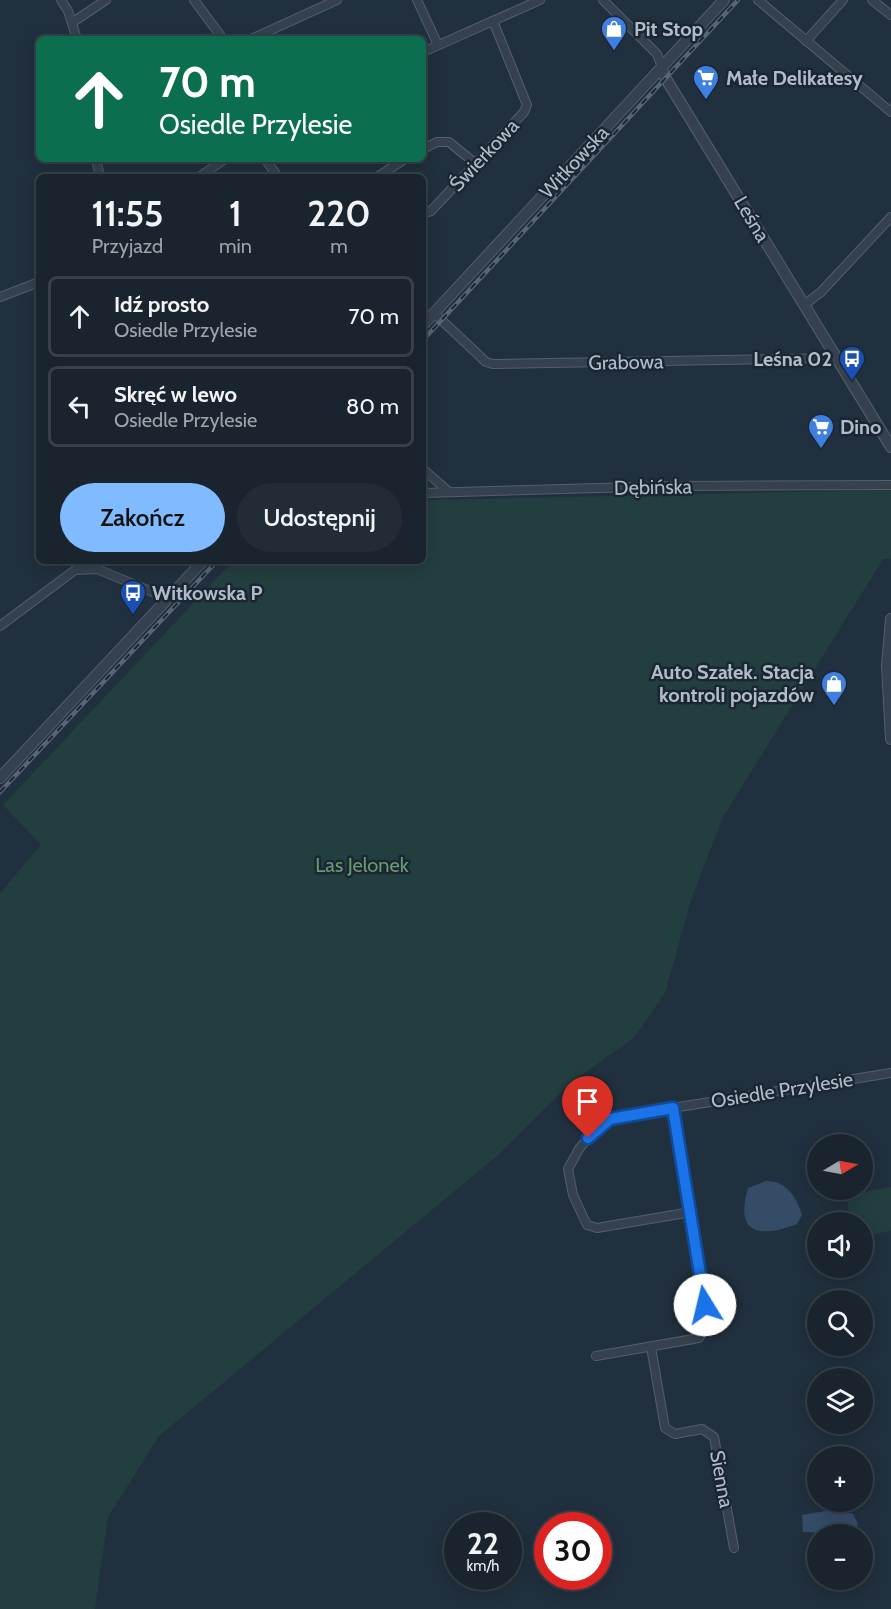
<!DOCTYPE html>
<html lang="pl">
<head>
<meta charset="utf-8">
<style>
	:root { --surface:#19242e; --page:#222c36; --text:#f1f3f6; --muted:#9fa4aa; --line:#37414a; --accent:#80bbff }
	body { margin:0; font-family:Cabin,sans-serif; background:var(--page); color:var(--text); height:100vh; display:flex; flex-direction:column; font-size:22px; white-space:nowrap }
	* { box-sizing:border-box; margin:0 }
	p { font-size:20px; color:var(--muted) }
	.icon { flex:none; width:33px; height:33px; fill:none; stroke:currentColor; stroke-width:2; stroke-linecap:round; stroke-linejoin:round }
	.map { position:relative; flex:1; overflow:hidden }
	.side { position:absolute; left:36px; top:174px; width:390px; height:390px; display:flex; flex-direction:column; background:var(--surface); border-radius:9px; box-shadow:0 3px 15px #0003,0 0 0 2px var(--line) }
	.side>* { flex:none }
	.banner { position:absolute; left:36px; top:36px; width:390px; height:126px; border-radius:9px; box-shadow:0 3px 15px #0003,0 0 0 2px var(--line); background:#0b6e4f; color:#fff; overflow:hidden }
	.needle { width:39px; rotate:80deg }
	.fabs { position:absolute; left:807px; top:1134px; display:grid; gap:12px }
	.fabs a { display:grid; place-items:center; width:66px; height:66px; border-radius:50%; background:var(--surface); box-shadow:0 3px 15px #0003,0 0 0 2px var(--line); font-size:30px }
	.speed { position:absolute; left:444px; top:1512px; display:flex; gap:12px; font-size:30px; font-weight:700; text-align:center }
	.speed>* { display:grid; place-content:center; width:78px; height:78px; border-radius:50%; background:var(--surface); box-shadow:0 3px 15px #0003,0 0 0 2px var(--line); line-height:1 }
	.speed small { font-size:15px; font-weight:400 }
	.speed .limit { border:9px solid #d22; background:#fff; color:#111 }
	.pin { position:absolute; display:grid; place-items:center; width:51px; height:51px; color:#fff; margin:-62px -26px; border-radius:50% 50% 50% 0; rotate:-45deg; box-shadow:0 0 6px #0007 }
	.pin .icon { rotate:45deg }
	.me { position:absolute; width:66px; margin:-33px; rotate:351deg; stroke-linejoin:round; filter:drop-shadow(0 0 4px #0008) }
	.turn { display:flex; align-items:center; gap:21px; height:126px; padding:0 24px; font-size:27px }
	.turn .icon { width:78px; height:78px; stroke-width:2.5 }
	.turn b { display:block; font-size:42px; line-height:51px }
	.eta { display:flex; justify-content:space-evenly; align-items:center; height:102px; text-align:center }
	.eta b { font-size:36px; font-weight:600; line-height:42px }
	.cta { display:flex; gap:12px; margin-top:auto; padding:12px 24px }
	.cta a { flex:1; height:69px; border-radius:36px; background:var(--accent); color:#111; font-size:24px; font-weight:600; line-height:69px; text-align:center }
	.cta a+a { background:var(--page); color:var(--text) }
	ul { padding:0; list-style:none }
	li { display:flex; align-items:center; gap:18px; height:81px; margin:0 12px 9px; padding:0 12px; border:3px solid var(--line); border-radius:9px }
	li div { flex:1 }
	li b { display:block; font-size:22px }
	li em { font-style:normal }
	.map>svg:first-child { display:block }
	.green { fill:#233e3f }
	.water { fill:#344c66 }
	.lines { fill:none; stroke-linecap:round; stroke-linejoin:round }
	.minor-casing { stroke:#535f6c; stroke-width:10 }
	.tertiary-casing { stroke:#535f6c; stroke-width:12 }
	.minor { stroke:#35414e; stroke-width:8 }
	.tertiary { stroke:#35414e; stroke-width:10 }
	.rail-casing { stroke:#576675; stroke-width:4.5 }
	.rail { stroke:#1a2633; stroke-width:2; stroke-dasharray:7; stroke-linecap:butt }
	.route-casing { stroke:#114b97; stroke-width:15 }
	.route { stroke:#1a73e8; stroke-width:10 }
	.labels { text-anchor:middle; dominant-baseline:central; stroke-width:5; stroke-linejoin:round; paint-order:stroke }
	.poi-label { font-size:20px; font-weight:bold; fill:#b1bcc9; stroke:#1a2633; text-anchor:start }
	.street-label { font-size:20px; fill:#b1bcc9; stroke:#1a2633 }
	.park-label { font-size:20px; fill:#669c6e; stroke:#1a2633 }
</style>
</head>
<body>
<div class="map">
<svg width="891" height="1609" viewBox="0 0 891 1609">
	<rect width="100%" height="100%" fill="#21303e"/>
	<!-- green -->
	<g class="green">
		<polygon points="891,490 891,559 883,559 723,817 692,897 665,993 633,1039 574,1080 497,1156 159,1436 108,1517 95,1609 0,1609 0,893 41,845 3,805 233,561 423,561 423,500"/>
		<polygon points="891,1187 891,1231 863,1236 862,1222 851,1222 846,1195"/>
	</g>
	<!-- water -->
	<g class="water">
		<path d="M766,1181C786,1180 797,1198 802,1215L797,1224C761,1238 734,1235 748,1188Z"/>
		<polygon points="837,1509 853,1514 858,1524 854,1534 803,1532 802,1515"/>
	</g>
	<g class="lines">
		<defs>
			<g id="minor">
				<polyline points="61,0 68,11 77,39"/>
				<polyline points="194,0 223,39"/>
				<polyline points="417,0 438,45"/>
				<polyline points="603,0 657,54 662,67"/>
				<polyline points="758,0 891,112"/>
				<polyline points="872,0 891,15"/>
				<polyline points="73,22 106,0"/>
				<polyline points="251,39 337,0"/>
				<polyline points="806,41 843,0"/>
				<polyline points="423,52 540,0"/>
				<polyline points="423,149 437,142 449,142 476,164"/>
				<polyline points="96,159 100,177"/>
				<polyline points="265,159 278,177"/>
				<polyline points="199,177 225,159"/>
				<polyline points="377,177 405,159"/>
				<polyline points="423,214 431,211 524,112 527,105 493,21"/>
				<polyline points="0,297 39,282"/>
				<polyline points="804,305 821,292 891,217"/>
				<polyline points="434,313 486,362 493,364 837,358"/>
				<polyline points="423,469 449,492"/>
				<polyline points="423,493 671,486 891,485"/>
				<polyline points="0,626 75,570 97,569 155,593 176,590"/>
				<polyline points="673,1109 691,1212 597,1228 587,1225 573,1195 568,1169 579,1149 588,1138 610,1119 616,1117 891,1073"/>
				<polyline points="651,1347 665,1428 675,1434 702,1429 714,1437 734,1548"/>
				<polyline points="596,1356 699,1338 708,1325 691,1212"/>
			</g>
			<g id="tertiary">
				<polyline points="662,67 663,74 891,447"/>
				<polyline points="423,325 724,0"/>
				<polyline points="891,619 887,665 891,739"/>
				<polyline points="0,778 203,561"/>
			</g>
		</defs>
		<!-- minor casing -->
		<use href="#minor" class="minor-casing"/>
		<!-- tertiary casing -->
		<use href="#tertiary" class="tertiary-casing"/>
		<!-- minor -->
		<use href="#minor" class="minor"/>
		<!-- tertiary -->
		<use href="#tertiary" class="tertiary"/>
		<defs>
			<g id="rail">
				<polyline points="423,340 738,0"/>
				<polyline points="0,792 217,561"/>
			</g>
		</defs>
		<!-- rail casing -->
		<use href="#rail" class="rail-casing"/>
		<!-- rail -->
		<use href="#rail" class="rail"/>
	</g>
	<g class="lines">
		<defs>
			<polyline id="route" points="588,1138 610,1119 673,1108 705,1305"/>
		</defs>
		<!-- route casing -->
		<use href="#route" class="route-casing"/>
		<!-- route -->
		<use href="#route" class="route"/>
	</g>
	<!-- icons -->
	<defs>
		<symbol id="shop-pin" viewBox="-11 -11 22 30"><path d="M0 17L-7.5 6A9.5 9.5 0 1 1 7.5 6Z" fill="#3f7fe0" stroke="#1a2633"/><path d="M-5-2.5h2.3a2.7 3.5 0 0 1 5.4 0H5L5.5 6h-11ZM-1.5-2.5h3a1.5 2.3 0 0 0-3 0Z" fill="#fff"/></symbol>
		<symbol id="supermarket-pin" viewBox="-11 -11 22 30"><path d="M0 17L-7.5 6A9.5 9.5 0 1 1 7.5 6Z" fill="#3f7fe0" stroke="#1a2633"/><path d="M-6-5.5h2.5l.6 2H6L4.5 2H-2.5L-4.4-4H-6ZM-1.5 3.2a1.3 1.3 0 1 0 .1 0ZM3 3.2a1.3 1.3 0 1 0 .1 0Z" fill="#fff"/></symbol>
		<symbol id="bus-pin" viewBox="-11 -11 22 30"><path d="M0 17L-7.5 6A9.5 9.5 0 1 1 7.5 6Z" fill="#1a4fb4" stroke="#1a2633"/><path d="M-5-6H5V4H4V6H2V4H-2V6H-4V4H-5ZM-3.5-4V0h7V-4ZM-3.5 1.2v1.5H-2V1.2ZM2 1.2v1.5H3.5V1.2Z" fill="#fff"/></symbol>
	</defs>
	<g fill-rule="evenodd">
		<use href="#shop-pin" x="599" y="14" width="30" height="40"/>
		<use href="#supermarket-pin" x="691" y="63" width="30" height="40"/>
		<use href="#bus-pin" x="837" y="344" width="30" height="40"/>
		<use href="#supermarket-pin" x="806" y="412" width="30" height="40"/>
		<use href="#bus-pin" x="118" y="578" width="30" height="40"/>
		<use href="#shop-pin" x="819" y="669" width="30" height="40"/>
	</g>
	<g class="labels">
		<!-- poi labels -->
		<g class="poi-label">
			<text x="634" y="29">Pit Stop</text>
			<text x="726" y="78">Małe Delikatesy</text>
			<text x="832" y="359" text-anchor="end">Leśna 02</text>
			<text x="840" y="427">Dino</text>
			<text x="152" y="593">Witkowska P</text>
			<text x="814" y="672" text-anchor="end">Auto Szałek. Stacja<tspan x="814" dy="23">kontroli pojazdów</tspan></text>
		</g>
		<!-- street labels -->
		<g class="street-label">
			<text transform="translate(484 155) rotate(-47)">Świerkowa</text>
			<text transform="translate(574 162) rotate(-47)">Witkowska</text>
			<text transform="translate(752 219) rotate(59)">Leśna</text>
			<text transform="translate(626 362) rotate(-1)">Grabowa</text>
			<text transform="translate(653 487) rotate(-1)">Dębińska</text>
			<text transform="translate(782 1090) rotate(-9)">Osiedle Przylesie</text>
			<text transform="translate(722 1479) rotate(80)">Sienna</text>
		</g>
		<!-- park labels -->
		<g class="park-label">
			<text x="362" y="865">Las Jelonek</text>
		</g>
	</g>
</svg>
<div class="fabs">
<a><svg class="needle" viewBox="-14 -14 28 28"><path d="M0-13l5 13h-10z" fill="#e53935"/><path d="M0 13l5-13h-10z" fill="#9fa4aa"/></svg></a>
<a><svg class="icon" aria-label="sound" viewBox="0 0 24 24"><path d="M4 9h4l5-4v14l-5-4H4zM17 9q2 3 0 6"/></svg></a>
<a><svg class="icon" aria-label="search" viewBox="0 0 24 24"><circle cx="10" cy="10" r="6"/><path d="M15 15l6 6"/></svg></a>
<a><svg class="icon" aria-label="layers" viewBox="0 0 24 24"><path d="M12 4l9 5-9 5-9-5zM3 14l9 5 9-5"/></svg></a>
<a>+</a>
<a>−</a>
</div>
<div class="speed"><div>22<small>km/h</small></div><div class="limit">30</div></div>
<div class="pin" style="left:588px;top:1138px;background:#d93025"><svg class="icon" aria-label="arrive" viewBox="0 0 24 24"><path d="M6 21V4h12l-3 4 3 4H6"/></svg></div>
<svg class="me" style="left:705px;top:1305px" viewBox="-20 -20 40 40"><circle r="19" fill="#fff"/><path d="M0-13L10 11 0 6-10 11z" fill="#1a73e8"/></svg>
<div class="banner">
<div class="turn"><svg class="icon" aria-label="ahead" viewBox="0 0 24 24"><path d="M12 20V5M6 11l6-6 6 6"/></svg><div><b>70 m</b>Osiedle Przylesie</div></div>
</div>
<section class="side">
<div class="eta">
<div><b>11:55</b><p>Przyjazd</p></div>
<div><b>1</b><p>min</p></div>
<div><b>220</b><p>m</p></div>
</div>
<ul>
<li><svg class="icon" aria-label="ahead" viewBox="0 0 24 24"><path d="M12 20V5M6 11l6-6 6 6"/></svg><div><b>Idź prosto</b><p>Osiedle Przylesie</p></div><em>70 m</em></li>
<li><svg class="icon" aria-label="left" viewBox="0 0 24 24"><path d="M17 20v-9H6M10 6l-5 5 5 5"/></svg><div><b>Skręć w lewo</b><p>Osiedle Przylesie</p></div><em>80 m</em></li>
</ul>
<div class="cta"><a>Zakończ</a><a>Udostępnij</a></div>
</section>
</div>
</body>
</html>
